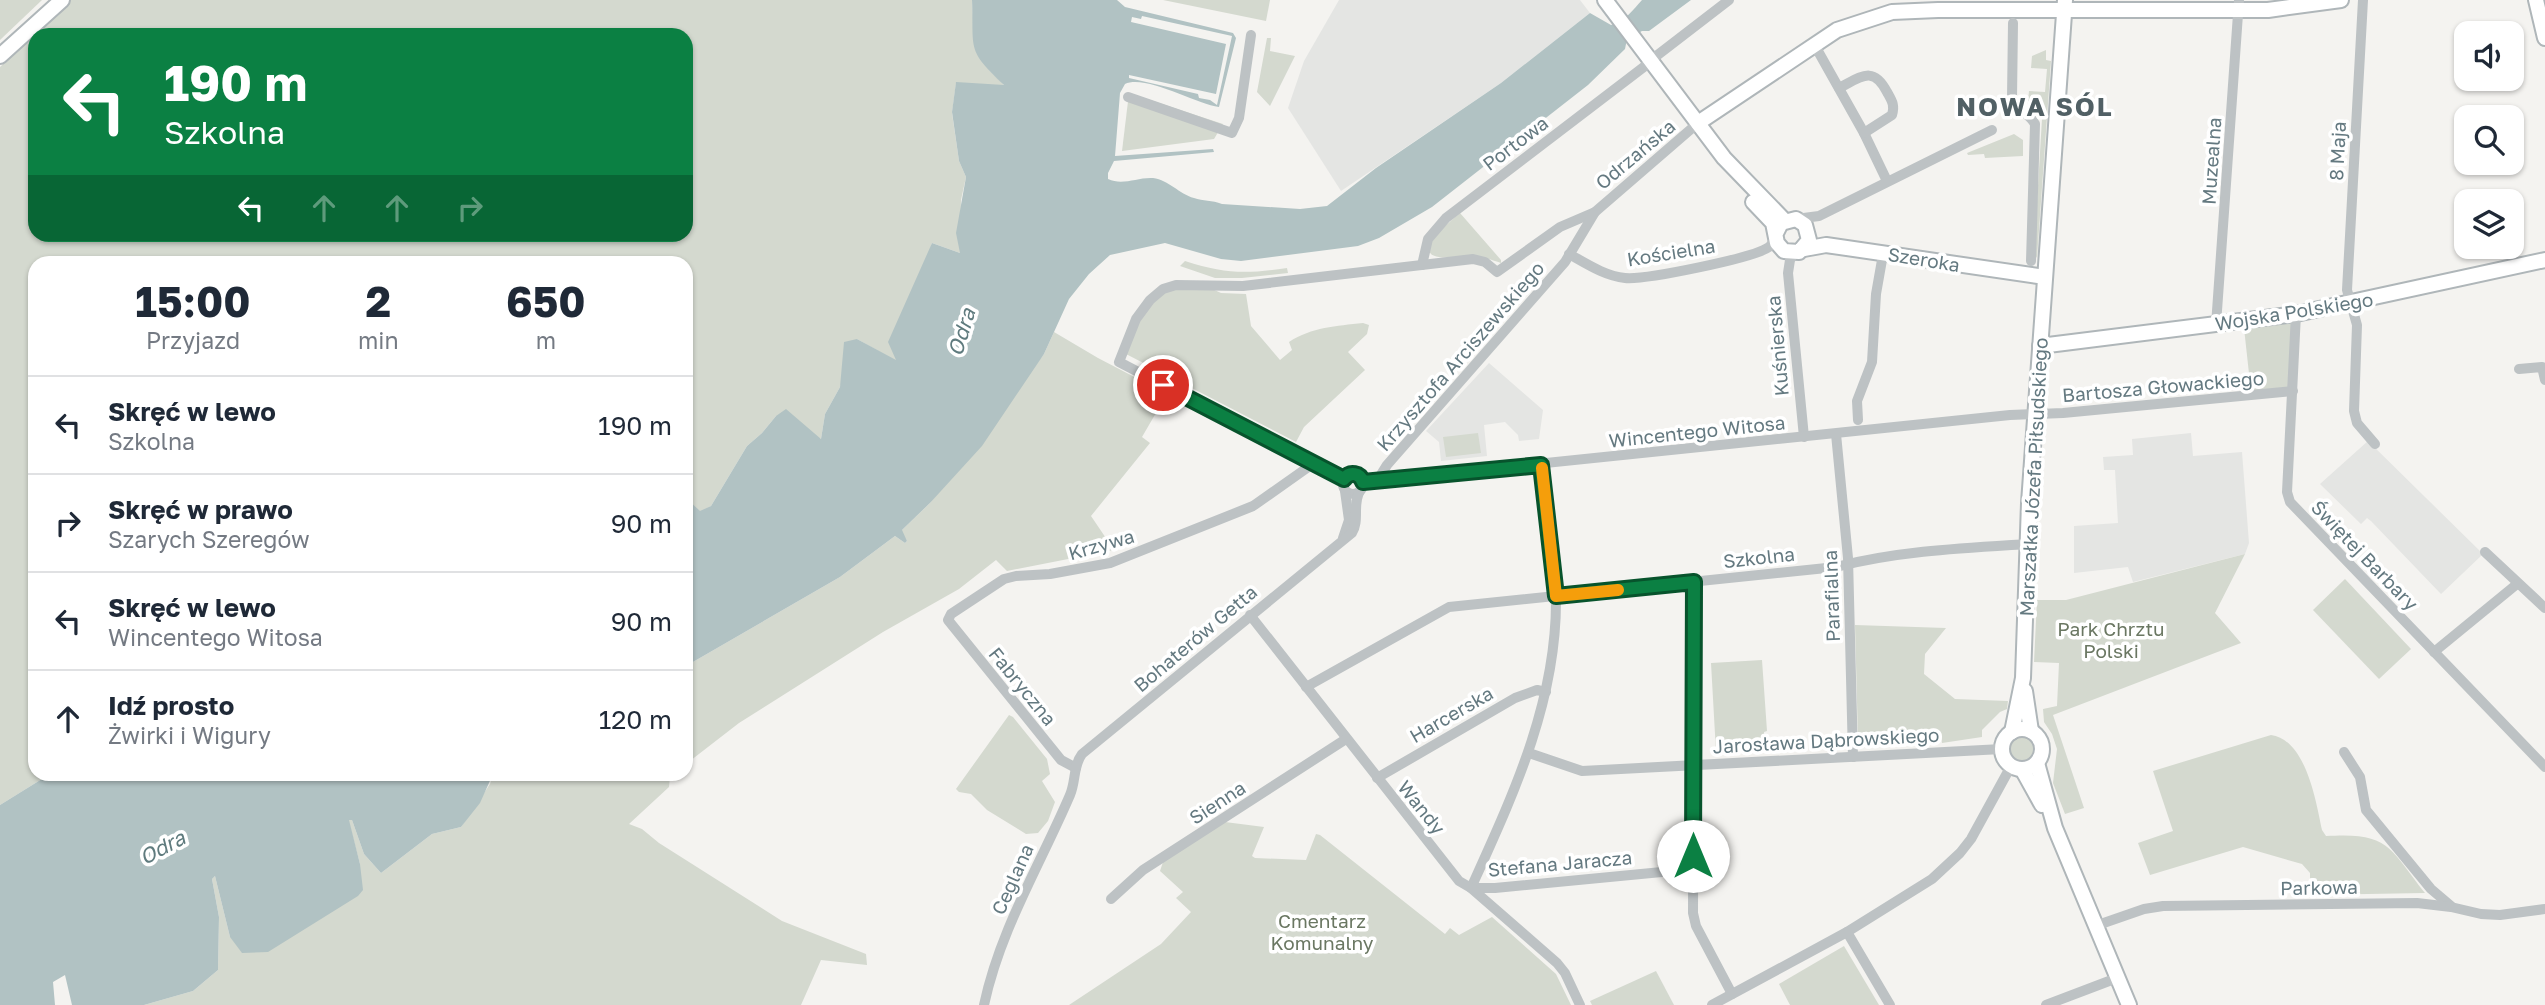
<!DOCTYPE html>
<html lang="pl">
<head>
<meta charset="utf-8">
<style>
	:root { --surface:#fff; --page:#f6f6f7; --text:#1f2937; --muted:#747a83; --line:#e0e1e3 }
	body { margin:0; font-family:"Golos Text",sans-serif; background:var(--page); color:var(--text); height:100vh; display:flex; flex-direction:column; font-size:26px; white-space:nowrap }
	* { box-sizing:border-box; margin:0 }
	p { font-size:23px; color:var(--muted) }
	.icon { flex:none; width:38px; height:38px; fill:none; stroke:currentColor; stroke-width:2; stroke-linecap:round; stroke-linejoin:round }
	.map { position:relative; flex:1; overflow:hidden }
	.details { position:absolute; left:28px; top:256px; width:665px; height:525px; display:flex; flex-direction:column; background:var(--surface); border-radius:21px; box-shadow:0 2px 5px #0004 }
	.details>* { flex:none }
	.banner { position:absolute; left:28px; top:28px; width:665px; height:214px; border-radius:21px; box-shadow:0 2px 5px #0004; background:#0b8043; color:#fff; overflow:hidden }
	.controls { position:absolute; left:2454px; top:21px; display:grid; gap:14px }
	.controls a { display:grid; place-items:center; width:70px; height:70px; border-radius:14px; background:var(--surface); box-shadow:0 2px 5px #0004; font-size:35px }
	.pin { position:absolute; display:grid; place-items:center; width:60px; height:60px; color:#fff; margin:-30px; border:4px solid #fff; border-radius:50%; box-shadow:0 2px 7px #0007 }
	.me { position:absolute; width:77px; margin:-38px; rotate:0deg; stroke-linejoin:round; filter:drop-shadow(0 0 5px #0008) }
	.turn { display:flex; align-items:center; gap:24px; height:147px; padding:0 21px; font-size:32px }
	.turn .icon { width:91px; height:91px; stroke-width:2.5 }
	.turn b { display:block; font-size:49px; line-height:60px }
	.lanes { display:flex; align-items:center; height:66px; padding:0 21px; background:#0003; justify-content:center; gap:35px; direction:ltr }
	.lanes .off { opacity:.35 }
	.eta { display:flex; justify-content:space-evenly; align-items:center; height:119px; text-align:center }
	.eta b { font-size:42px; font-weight:700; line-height:49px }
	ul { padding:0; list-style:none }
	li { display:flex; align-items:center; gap:21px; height:98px; padding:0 21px; border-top:2px solid var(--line) }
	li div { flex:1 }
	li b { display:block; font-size:26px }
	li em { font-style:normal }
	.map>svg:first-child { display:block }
	.built { fill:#e4e5e3 }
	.green { fill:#d4d9cf; fill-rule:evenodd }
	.water { fill:#b1c2c3 }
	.pier { fill:#f4f3f0 }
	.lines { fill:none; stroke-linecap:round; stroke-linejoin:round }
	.secondary-casing { stroke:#afb6b9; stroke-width:18 }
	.street { stroke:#bdc2c4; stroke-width:10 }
	.secondary { stroke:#fff; stroke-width:14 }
	.route-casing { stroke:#07532c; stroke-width:18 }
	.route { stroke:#0b8043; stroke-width:12 }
	.slow { stroke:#f59e0b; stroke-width:12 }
	.labels { text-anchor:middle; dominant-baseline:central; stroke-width:7; stroke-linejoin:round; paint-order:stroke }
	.street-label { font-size:19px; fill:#647980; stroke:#fff }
	.park-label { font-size:19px; fill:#6a7762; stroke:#fff }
	.water-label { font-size:21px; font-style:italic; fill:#5f7b7e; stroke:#fff }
	.district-label { font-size:26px; font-weight:bold; letter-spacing:2px; fill:#516065; stroke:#fff }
</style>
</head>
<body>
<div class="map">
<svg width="2545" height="1005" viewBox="0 0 2545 1005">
	<rect width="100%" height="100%" fill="#f4f3f0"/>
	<!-- built -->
	<g class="built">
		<polygon points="1339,0 1580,0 1590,13 1501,83 1341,191 1288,108 1304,61"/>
		<polygon points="1489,363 1543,410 1539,439 1519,441 1518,435 1505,422 1484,425 1487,456 1441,461 1439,442 1426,431"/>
		<polygon points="2191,433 2193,456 2242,452 2249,543 2245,554 2133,582 2128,567 2074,573 2074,526 2118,523 2115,470 2104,470 2103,457 2133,455 2132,439"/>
		<polygon points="2368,441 2483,554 2441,594 2371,521 2367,518 2361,524 2320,484"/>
	</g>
	<!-- green -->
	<g class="green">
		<polygon points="0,0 42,0 0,40"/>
		<path d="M71,0H972L973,17L989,70L1005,86L956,83L952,113L959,161L966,177L961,200L960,253L932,243L896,361L857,339L840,387L825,414L821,439L776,416L762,433L747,446L711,506L700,512L686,498V262H35V774H50L0,805V67ZM35,35H686V234H35Z"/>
		<polygon points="1163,0 1270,0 1266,21"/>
		<polygon points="1267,38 1271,38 1270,51 1295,56 1270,106 1257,92"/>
		<polygon points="2046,50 2046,60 2051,61 2037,258 2034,253 2043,102 2028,101 2029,91 2045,92 2047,69 2031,68 2032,56"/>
		<polygon points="1129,93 1223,124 1214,139 1122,151"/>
		<polygon points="2014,134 2023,140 2023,156 1985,158 1984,154 1968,155 1967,153"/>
		<path d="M1460,213L1501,260V263C1492,260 1482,256 1473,256C1462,255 1450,259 1439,257C1410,253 1453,219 1460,213Z"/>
		<path d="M1185,261C1225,274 1246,274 1287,268L1288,273L1242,278H1215L1180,266Z"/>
		<path d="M1210,288L1221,293L1246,294L1251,326L1280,360L1292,350L1289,342C1312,327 1336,326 1363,323L1369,325L1367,334L1348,352L1365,370L1304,427L1296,442L1126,354C1134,333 1146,298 1170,290C1181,286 1198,289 1210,288Z"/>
		<polygon points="2293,322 2290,389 2251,392 2244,328"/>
		<polygon points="1054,332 1098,358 1167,394 1142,437 1150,443 1091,516 1114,550 1007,571 996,560 959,589 883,632 739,723 686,764 686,666 840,577 895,536 905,543 907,541 901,531 930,503 1044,354"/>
		<polygon points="1478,433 1481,453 1446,457 1443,437"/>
		<polygon points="2245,554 2215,613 2241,643 2053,715 2084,808 2065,814 2053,783 2057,749 2052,734 2044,722 2043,709 2057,706 2059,663 2034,662 2037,600 2066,600"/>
		<polygon points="2345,579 2411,649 2379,679 2313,610"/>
		<polygon points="1855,625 1946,628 1925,654 1924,674 1955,699 2008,701 2007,709 2000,712 1982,730 1982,737 1942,743 1941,736 1858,740"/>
		<polygon points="1762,660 1767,731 1764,732 1765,750 1716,752 1711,663"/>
		<polygon points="1009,715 1013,717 1047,759 1050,774 1042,781 1055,802 1048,821 1038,833 1026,834 987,810 971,794 959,792 956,789"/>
		<path d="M2271,735C2306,740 2316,801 2322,830L2326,836C2389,832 2389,847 2425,893L2310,895V873L2302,864L2243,847L2150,875L2138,843L2173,831L2153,771Z"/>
		<circle cx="2023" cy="749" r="13"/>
		<polygon points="493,774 673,774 670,776 669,787 629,824 642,829 659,843 782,921 866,954 867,965 821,960 801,1005 144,1005 193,991 218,970 219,917 212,879 215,876 230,937 360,864 348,819 352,820 364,854 381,873 432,834 461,827 490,784"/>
		<polygon points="1225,822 1264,827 1252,856 1255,858 1306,860 1316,834 1320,835 1445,934 1450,928 1459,935 1492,917 1556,974 1571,1005 1069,1005 1161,944 1191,912 1176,898 1183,892 1160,871 1163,862"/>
		<polygon points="1844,946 1879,1005 1790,1005 1779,984"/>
		<polygon points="1656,971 1674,1005 1592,1005 1590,1001"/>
	</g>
	<!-- water -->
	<g class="water">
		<path d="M972,0H1117L1125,7L1233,33L1236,38L1219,107C1196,104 1145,74 1125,84L1120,93L1115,156L1213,149L1214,152L1114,161L1108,173V179C1123,186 1137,177 1153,178C1169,180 1179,194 1194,198C1203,201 1212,200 1222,204L1300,209L1327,206L1376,168L1501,83L1590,13L1611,25C1624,22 1633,10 1642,0H1691L1649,31H1642L1627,39L1625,49L1588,85L1432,207L1379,238L1358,246L1241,261L1221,259L1165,243L1110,255L1089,274L1069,299L1044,354L982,446L930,503L902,530L907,541L905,543L895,536L840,577L686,666V498L700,511L711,506L747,446L762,433L776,416L786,409L821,439L825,414L840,387L844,342L857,339L896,360L888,342L932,243L960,253L956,233L966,177L959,161L952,112L956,82L1004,85C966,49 974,50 972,0Z"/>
		<polygon points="50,774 493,774 480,803 461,827 432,834 381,873 364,854 352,820 349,820 360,864 363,890 358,896 268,952 242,953 230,937 215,876 212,879 219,917 218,970 193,991 144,1005 72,1005 65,975 53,982 55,1005 0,1005 0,805"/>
	</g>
	<!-- pier -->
	<polygon class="pier" points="1142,16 1232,36 1217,105 1210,100 1199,98 1198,94 1129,78 1129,75 1216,94 1226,44 1131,22 1132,17 1141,19"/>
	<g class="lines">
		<defs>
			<g id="secondary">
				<polyline points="1605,0 1724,158 1785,221"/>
				<polyline points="2536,0 2545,38"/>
				<polyline points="0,56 62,0"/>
				<polyline points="1698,123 1837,30 1892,12 1938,10 2268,10 2341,0"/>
				<polyline points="1753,202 1773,223 1777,243 1784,251 1799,252 1809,240 1805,225 1796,219 1781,223 1776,233"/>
				<polyline points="1804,249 1826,245 2045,277"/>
				<polyline points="2040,346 2296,314 2545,260"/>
				<polyline points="2025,691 2031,731"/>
				<circle cx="2022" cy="749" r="20"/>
				<polyline points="2012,732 2023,678 2029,503 2065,0"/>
				<polyline points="2037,763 2055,828 2129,1005"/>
				<polyline points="2022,769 2042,805"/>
			</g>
		</defs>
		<!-- secondary casing -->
		<use href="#secondary" class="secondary-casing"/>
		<!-- street -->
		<g class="street">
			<polyline points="2363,0 2347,290 2357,325 2354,411 2357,423 2375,444"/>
			<path d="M2013,23L2012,98C2017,110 2029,113 2035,124L2031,261"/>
			<polyline points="1814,44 1864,133 1887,181"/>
			<polyline points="1655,57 1729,0"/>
			<path d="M1839,88C1861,77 1873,65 1887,92C1892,101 1895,105 1892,115L1864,133"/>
			<polyline points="1128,97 1232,133 1239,118 1251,35"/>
			<polyline points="1796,219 1819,216 1992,130"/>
			<polyline points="1794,253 1790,260 1788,273 1804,437"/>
			<path d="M1569,254C1587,264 1605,276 1625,278C1645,280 1754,258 1769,247C1773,244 1773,242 1775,238"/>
			<polyline points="1422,265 1428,239 1446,218 1649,63"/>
			<polyline points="2296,314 2287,492 2290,502 2545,767"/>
			<polyline points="2216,325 2239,0"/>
			<polyline points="2519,369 2542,367 2545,380"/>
			<polyline points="1858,420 1857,401 1872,362 1876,294 1882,260"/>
			<polyline points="1836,434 1848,558 1853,757"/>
			<path d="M1541,465C1547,509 1555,554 1556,598C1557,702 1513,795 1471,888H1495L1693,869"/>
			<circle cx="1353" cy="484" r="10"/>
			<polyline points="1344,479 1119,362 1136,319 1150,300 1163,289 1176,285 1243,286 1473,259 1485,262 1497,272 1560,227 1595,212"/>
			<polyline points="1377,481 1387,465 1565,262 1595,212 1698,123"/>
			<polyline points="1363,482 2010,415 2063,413 2293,391"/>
			<polyline points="1343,538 1349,520 1345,491"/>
			<polyline points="2485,552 2545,608"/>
			<polyline points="1694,582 1693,913 1696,926 1732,994"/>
			<polyline points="1250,615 1459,881 1471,888 1557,963 1565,973 1580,1005"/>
			<polyline points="2434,652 2517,584"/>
			<path d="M1306,687L1449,607L1836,567C1898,551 1964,548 2027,544"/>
			<polyline points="2344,752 2360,777 2366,810 2431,889 2451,906"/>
			<polyline points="1529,753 1582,771 2002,749"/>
			<polyline points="1076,768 1061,760 948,620 951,614 1004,579 1016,576 1050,574 1110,563 1253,506 1314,463"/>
			<polyline points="1377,778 1515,698 1537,690 1546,692"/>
			<polyline points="1111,899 1143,870 1346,739"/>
			<polyline points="2095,926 2144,909 2163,906 2417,903 2451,907 2481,914 2500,915 2545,909"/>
			<polyline points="1847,932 1890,1005"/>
			<path d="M984,1005C1000,930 1040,865 1070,795C1076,781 1073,766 1082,754L1352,533C1360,520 1352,504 1360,491"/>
			<polyline points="1712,1005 1847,932 1932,879 1960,853 1971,839 2011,766"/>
			<polyline points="2046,1005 2117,978"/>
		</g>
		<!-- secondary -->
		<use href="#secondary" class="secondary"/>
	</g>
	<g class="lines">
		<defs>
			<path id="route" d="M1163,385L1344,479C1350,471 1360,473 1363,482L1541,465L1556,596L1694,582L1693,856"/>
		</defs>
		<!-- route casing -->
		<use href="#route" class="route-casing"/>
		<!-- route -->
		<use href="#route" class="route"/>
		<!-- slow -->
		<polyline class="slow" points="1542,468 1556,596 1618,590"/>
	</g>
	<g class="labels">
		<!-- street labels -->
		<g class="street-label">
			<text transform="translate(1515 143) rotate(-37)">Portowa</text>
			<text transform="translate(2337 151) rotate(-87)">8 Maja</text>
			<text transform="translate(1635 154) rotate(-40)">Odrzańska</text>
			<text transform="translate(2211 161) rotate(-86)">Muzealna</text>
			<text transform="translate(1671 252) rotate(-9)">Kościelna</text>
			<text transform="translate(1924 259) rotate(9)">Szeroka</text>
			<text transform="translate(2294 311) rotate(-9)">Wojska Polskiego</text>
			<text transform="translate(1777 346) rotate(-95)">Kuśnierska</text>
			<text transform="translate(1460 356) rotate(-49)">Krzysztofa Arciszewskiego</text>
			<text transform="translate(2163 386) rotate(-5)">Bartosza Głowackiego</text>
			<text transform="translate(1697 431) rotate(-6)">Wincentego Witosa</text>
			<text transform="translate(2033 477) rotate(-87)">Marszałka Józefa Piłsudskiego</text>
			<text transform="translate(1101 544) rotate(-16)">Krzywa</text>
			<text transform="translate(2365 555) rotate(46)">Świętej Barbary</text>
			<text transform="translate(1759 557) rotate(-6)">Szkolna</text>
			<text transform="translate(1831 596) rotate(-92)">Parafialna</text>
			<text transform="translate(1195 638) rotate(-40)">Bohaterów Getta</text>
			<text transform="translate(1023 686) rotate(51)">Fabryczna</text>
			<text transform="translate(1451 714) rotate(-30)">Harcerska</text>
			<text transform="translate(1826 740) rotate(-3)">Jarosława Dąbrowskiego</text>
			<text transform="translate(1217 802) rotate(-33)">Sienna</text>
			<text transform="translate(1422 807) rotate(51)">Wandy</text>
			<text transform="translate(1560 863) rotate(-5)">Stefana Jaracza</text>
			<text transform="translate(1012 879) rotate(-66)">Ceglana</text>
			<text transform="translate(2319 887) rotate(-1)">Parkowa</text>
		</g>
		<!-- park labels -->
		<g class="park-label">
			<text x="2111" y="628">Park Chrztu<tspan x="2111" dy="22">Polski</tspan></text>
			<text x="1322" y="920">Cmentarz<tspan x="1322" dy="22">Komunalny</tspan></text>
		</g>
		<!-- water labels -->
		<g class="water-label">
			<text transform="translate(961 332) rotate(-73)">Odra</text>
			<text transform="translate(162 847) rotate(-28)">Odra</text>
		</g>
		<!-- district labels -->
		<g class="district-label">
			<text x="2035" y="106">NOWA SÓL</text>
		</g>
	</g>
</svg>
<div class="controls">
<a><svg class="icon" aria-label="sound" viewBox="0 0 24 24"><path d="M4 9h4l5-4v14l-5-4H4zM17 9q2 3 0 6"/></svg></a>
<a><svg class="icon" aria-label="search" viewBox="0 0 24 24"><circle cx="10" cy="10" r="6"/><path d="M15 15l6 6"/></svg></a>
<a><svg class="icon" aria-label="layers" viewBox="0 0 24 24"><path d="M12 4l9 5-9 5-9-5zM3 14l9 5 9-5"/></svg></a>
</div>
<div class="pin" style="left:1163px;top:385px;background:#d93025"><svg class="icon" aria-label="arrive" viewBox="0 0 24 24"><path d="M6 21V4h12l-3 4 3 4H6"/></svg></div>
<svg class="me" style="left:1693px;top:856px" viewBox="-20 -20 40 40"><circle r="19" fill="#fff"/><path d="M0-13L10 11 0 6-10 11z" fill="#0b8043"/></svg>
<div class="banner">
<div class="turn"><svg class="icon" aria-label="left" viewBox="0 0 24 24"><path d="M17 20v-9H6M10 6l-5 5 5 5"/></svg><div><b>190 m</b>Szkolna</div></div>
<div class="lanes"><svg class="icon" aria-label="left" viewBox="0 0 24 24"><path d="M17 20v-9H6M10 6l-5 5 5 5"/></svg><svg class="icon off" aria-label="ahead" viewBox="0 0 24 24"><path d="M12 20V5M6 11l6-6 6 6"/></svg><svg class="icon off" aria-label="ahead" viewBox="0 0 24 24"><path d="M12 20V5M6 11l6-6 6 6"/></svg><svg class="icon off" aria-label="right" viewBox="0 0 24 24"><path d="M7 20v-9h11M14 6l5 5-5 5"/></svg></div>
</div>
<section class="details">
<div class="eta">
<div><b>15:00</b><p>Przyjazd</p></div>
<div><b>2</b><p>min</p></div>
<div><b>650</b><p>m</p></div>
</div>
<ul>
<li><svg class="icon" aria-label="left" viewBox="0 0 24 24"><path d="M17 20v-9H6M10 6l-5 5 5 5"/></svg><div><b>Skręć w lewo</b><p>Szkolna</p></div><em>190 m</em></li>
<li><svg class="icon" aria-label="right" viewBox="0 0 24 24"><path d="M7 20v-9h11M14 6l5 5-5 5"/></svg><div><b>Skręć w prawo</b><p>Szarych Szeregów</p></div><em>90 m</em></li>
<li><svg class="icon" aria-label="left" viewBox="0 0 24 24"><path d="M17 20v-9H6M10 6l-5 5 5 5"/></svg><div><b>Skręć w lewo</b><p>Wincentego Witosa</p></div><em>90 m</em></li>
<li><svg class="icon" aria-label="ahead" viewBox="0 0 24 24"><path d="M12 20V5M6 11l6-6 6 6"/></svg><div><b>Idź prosto</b><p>Żwirki i Wigury</p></div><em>120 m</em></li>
</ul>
</section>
</div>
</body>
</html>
